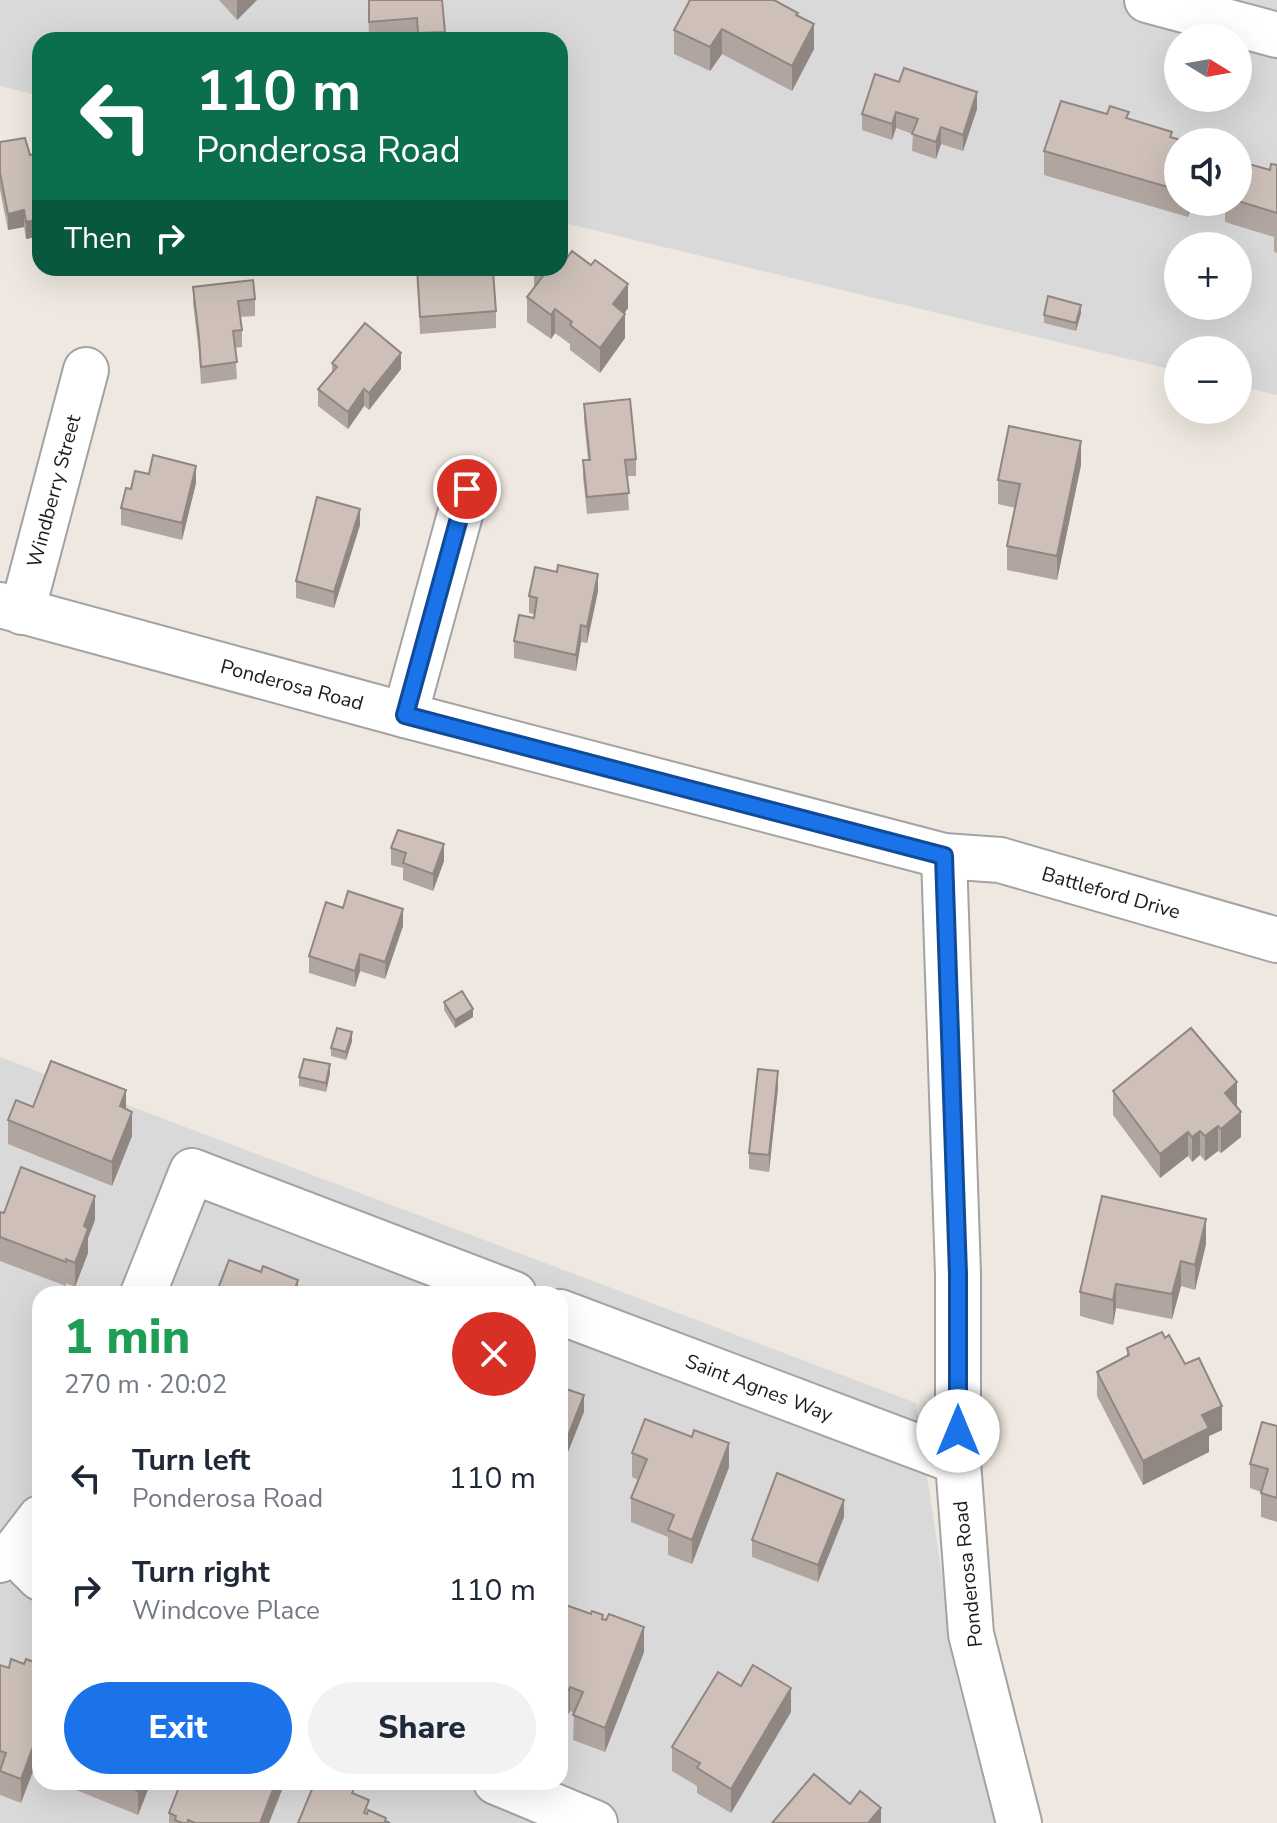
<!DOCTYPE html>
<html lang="en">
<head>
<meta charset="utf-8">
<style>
	:root { --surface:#fff; --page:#f2f2f3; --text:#1f2937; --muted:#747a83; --accent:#1a73e8 }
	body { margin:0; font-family:"Nunito Sans",sans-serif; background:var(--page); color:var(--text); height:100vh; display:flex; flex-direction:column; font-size:30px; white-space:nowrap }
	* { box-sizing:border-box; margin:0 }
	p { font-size:26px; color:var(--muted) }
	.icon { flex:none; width:44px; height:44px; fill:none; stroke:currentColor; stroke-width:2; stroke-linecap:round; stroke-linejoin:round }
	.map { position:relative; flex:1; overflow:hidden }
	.side { position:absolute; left:32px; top:1286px; width:536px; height:504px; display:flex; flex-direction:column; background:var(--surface); border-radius:24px; box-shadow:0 8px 32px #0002 }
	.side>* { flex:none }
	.hud { position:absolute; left:32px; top:32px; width:536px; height:244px; border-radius:24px; box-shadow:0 8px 32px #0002; background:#0b6e4f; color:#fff; overflow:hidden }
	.needle { width:52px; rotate:101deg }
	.buttons { position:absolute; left:1164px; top:24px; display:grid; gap:16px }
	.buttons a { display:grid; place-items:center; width:88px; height:88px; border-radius:50%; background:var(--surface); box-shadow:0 8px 32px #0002; font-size:40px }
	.pin { position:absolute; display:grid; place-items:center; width:68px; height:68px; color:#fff; margin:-34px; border:4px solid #fff; border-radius:50%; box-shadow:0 2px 8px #0007 }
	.me { position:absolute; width:88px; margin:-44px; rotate:0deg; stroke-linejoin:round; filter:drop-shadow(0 0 6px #0008) }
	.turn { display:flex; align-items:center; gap:28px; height:168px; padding:0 32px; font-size:36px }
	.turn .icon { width:104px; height:104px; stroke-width:2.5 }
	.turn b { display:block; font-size:56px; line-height:68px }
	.then { display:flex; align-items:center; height:76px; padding:0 32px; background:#0003; gap:16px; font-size:30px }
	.round { display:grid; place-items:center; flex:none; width:84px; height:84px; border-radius:42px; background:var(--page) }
	.head { display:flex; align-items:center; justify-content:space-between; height:136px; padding:0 32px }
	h1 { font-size:48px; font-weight:800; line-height:60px; color:#1e9e55 }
	.button { display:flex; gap:16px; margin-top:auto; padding:16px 32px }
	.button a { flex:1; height:92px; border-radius:48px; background:var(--accent); color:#fff; font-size:32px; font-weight:800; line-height:92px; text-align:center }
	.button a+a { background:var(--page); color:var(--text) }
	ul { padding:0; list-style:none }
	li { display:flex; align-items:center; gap:24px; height:112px; padding:0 32px }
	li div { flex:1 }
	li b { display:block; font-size:30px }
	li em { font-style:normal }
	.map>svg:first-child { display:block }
	.residential { fill:#dad9d9; fill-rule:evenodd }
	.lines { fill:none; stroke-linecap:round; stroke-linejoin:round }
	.minor-casing { stroke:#a3a3a3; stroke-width:48 }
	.minor { stroke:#fff; stroke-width:44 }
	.wall { fill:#b1a59f }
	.shaded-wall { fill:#908682 }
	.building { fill:#cec0b9; stroke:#908682; stroke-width:2 }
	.route-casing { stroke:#114b97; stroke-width:20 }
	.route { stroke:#1a73e8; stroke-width:14 }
	.labels { text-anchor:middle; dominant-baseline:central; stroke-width:6; stroke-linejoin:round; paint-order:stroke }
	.street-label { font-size:20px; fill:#1c1c1c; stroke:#fff }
</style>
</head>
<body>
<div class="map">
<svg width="1277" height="1823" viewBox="0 0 1277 1823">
	<rect width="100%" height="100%" fill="#eee8e0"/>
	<!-- residential -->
	<g class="residential">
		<path d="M0,0H1277V395L1238,386V350H1178V371L560,222V40H40V96L0,86ZM1178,38H1238V98H1178ZM1178,142H1238V202H1178ZM1178,246H1238V306H1178Z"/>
		<path d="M0,1057L916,1403L958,1682L996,1823H0ZM40,1294H560V1782H40Z"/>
	</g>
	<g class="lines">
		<defs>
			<g id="minor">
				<polyline points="1147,0 1277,35"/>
				<polyline points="0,605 405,715 944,856 1000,860 1277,940"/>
				<polyline points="22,612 86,370"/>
				<polyline points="405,715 467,489"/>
				<polyline points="944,856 958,1274 958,1462 971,1634 1019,1823"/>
				<polyline points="143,1294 192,1171 514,1294"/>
				<polyline points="560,1312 958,1462"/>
				<polyline points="14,1552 40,1578"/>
				<polyline points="0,1560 14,1552 40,1518"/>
				<polyline points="496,1782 595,1823"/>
			</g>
		</defs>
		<!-- minor casing -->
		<use href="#minor" class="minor-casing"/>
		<!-- minor -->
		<use href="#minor" class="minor"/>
	</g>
	<!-- wall -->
	<g class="wall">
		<polygon points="219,0 257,0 237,20"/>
		<polygon points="368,0 442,0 445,40 418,40 417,35 369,39"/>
		<polygon points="798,16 814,49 792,91 722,54 710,71 674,54 674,30"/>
		<polygon points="899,82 977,109 963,151 941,144 936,159 912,151 913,134 896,128 892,140 862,130 862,114"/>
		<polygon points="1129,119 1172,138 1178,142 1178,202 1192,202 1188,217 1044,175 1044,151"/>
		<polygon points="0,142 30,155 40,153 40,236 26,239 24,227 8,230 0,190"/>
		<polygon points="1238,161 1270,170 1277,165 1277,253 1274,252 1274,237 1225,222 1225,202 1238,202"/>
		<polygon points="566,259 628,308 624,313 625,338 600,373 570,350 570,344 555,333 551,339 527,322 527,297 534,288 534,269"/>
		<polygon points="417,268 476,273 496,311 496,328 420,334"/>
		<polygon points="193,287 255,299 255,316 240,317 242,330 242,347 235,348 237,379 201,384 199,353 193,303"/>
		<polygon points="1081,313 1076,331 1044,323 1044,315"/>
		<polygon points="332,363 401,369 369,410 364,406 348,429 318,406 318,389 332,372"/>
		<polygon points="584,404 636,459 636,476 627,476 629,510 587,514 583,477 583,460 588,460 584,420"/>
		<polygon points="1081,465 1057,580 1007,570 1007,546 1016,508 998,504 998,480"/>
		<polygon points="149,474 196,483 182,540 121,525 121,508 131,489"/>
		<polygon points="360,525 334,608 296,598 296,581"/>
		<polygon points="598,591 587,643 581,642 576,671 514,658 514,641 534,618 534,614 529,613 529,596"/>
		<polygon points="391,848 444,861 433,891 403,880 403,868 391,865"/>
		<polygon points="403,926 385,979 360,971 355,987 309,973 309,956"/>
		<polygon points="444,1002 473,1017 455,1028 444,1010"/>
		<polygon points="352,1041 346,1060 331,1056 331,1048"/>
		<polygon points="330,1073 326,1092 299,1086 299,1077"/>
		<polygon points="778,1088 769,1172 749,1169 749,1153"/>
		<polygon points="1113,1091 1237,1107 1241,1137 1221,1153 1218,1151 1205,1161 1200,1155 1192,1162 1188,1156 1160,1178 1113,1115"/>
		<polygon points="33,1107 126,1109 132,1136 112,1186 8,1144 8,1120"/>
		<polygon points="0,1213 95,1220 88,1238 88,1253 75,1287 66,1283 66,1286 0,1261"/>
		<polygon points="1206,1244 1195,1290 1181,1286 1172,1319 1116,1308 1113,1325 1080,1316 1080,1292"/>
		<polygon points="1165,1338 1185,1364 1222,1430 1209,1436 1209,1452 1143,1485 1097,1396 1097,1372 1127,1356 1127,1348"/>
		<polygon points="1277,1426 1277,1522 1261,1517 1261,1492 1250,1488 1250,1464"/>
		<polygon points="632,1453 729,1467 692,1564 668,1555 668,1537 631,1522 631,1498 638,1480 632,1477"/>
		<polygon points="844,1517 818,1582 752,1557 752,1540"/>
		<polygon points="560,1604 603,1619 644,1652 605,1752 573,1740 574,1713 570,1711 569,1714 560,1710"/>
		<polygon points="24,1664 21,1803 0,1795 0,1665 9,1668"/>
		<polygon points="741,1686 791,1712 731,1813 697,1793 697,1786 672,1771 672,1747"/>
		<polygon points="71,1782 151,1782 138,1815 71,1788"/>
		<polygon points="181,1782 285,1782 269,1823 169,1823 169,1813"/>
	</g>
	<!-- shaded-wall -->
	<g class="shaded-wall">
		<polygon points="237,0 257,0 237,20"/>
		<polygon points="814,24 814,49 792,91 792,66"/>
		<polygon points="722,29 722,54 710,71 710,47"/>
		<polygon points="977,92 977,109 963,151 963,135"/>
		<polygon points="896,112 896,128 892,140 892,124"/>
		<polygon points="941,127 941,144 936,159 936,142"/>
		<polygon points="1188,202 1192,202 1188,217"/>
		<polygon points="24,210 24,227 8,230 8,214"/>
		<polygon points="40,219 40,236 26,239 26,222"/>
		<polygon points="628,284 628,308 613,329 613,304"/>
		<polygon points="1081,305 1081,313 1076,331 1076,323"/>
		<polygon points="555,309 555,333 551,339 551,315"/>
		<polygon points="625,314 625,338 600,373 600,348"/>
		<polygon points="401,353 401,369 369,410 369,393"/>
		<polygon points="364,389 364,406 348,429 348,412"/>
		<polygon points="1081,441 1081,465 1057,580 1057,556"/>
		<polygon points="196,466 196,483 182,540 182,523"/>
		<polygon points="360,509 360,525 334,608 334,592"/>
		<polygon points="598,574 598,591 587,643 587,627"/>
		<polygon points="581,625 581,642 576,671 576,655"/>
		<polygon points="444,844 444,861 433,891 433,874"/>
		<polygon points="403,909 403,926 385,979 385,962"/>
		<polygon points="360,954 360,971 355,987 355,971"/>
		<polygon points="473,1009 473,1017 455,1028 455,1020"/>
		<polygon points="352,1032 352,1041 346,1060 346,1052"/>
		<polygon points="330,1064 330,1073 326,1092 326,1083"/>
		<polygon points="778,1071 778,1088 769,1172 769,1155"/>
		<polygon points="1237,1082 1237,1107 1225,1117 1225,1093"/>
		<polygon points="126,1090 126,1114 120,1106"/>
		<polygon points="132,1112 132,1136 112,1186 112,1162"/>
		<polygon points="1241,1112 1241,1137 1221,1153 1221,1129"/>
		<polygon points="1218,1126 1218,1151 1205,1161 1205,1136"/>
		<polygon points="1200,1131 1200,1155 1192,1162 1192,1137"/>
		<polygon points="1188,1132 1188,1156 1160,1178 1160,1154"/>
		<polygon points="95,1196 95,1220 88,1238 88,1253 75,1287 75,1263 84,1226"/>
		<polygon points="1206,1219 1206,1244 1195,1290 1195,1265"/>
		<polygon points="1181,1261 1181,1286 1172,1319 1172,1294"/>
		<polygon points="298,1280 298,1294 293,1294"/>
		<polygon points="1116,1284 1116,1308 1113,1325 1113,1300"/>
		<polygon points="584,1395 584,1412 560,1472 560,1456"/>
		<polygon points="1222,1406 1222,1430 1209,1436 1209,1452 1143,1485 1143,1461 1202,1415"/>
		<polygon points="729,1443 729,1467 692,1564 692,1540"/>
		<polygon points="844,1500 844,1517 818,1582 818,1565"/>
		<polygon points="644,1627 644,1652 605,1752 605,1728"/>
		<polygon points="570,1687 570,1711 569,1714 569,1690"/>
		<polygon points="791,1688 791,1712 731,1813 731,1789"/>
		<polygon points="40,1728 40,1753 21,1803 21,1779"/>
		<polygon points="141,1782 151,1782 138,1815 138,1791"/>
		<polygon points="276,1782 285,1782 269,1823 260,1823"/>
		<polygon points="881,1808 881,1823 868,1823"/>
	</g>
	<!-- building -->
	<g class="building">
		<polygon points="369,0 442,0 445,32 418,33 417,18 369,22"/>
		<polygon points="690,0 774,0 798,13 796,15 814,24 792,66 722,29 710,47 674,30"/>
		<polygon points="904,68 977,92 963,135 941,127 936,142 912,134 918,119 896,112 892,124 862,114 875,74 899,82"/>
		<polygon points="1061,101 1107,114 1110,106 1129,112 1126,118 1172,132 1170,137 1188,142 1178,142 1178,190 1044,151"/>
		<polygon points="25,138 30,155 40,153 40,219 26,222 24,210 8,214 0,173 0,142"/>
		<polygon points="1238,161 1270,170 1271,164 1277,165 1277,213 1238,201"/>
		<polygon points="572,251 591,265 595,260 628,284 613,304 625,314 600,348 570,325 572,322 555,309 551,315 527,297 543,276 534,269 534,268 560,268 560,254 566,259"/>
		<polygon points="417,268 476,268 476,273 493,272 496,311 420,317"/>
		<polygon points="253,280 255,299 238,301 242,330 233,331 237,362 201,367 199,337 193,287"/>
		<polygon points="1048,296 1081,305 1076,323 1044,315"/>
		<polygon points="365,323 401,353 369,393 364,389 348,412 318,389 337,367 332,363"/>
		<polygon points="630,399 636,459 625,460 629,493 587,497 583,460 590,460 584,404"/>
		<polygon points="1009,426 1081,441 1057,556 1007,546 1020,484 998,480"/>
		<polygon points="153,455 196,466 182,523 121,508 126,488 131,489 135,471 149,474"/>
		<polygon points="317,497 360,509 334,592 296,581"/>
		<polygon points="558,565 598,574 587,627 581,625 576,655 514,641 519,615 534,618 537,598 529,596 535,567 557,572"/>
		<polygon points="398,830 444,844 433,874 403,863 406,853 391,848"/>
		<polygon points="348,891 403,909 385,962 360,954 355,971 309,956 326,902 343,908"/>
		<polygon points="462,991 473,1009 455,1020 444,1002"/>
		<polygon points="337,1028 352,1032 346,1052 331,1048"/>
		<polygon points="1191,1028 1237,1082 1225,1093 1241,1112 1221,1129 1218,1126 1205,1136 1200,1131 1192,1137 1188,1132 1160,1154 1113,1091"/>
		<polygon points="304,1059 330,1064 326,1083 299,1077"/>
		<polygon points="51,1061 126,1090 120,1106 132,1112 112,1162 8,1120 16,1100 33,1107"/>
		<polygon points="758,1069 778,1071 769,1155 749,1153"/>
		<polygon points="21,1167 95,1196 84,1226 88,1229 75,1263 66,1259 66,1262 0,1237 0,1212 4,1213"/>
		<polygon points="1102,1196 1206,1219 1195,1265 1181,1261 1172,1294 1116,1284 1113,1300 1080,1292"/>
		<polygon points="229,1260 261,1272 263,1266 298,1280 293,1294 216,1294"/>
		<polygon points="1162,1332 1165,1338 1169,1335 1185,1364 1199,1358 1222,1406 1202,1415 1209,1428 1143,1461 1097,1372 1129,1355 1127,1348"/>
		<polygon points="560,1387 584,1395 560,1456"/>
		<polygon points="645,1419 692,1437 694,1430 729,1443 692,1540 668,1530 674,1515 631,1498 647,1459 632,1453"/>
		<polygon points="1262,1422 1277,1426 1277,1498 1261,1493 1268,1469 1250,1464"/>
		<polygon points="777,1473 844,1500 818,1565 752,1540"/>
		<polygon points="560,1603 591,1614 592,1611 603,1615 602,1619 606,1620 609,1614 644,1627 605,1728 573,1715 583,1692 570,1687 569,1690 560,1685"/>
		<polygon points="11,1659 24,1664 26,1659 40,1664 40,1728 21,1779 0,1771 6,1753 0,1751 0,1665 9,1668"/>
		<polygon points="753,1665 791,1688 731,1789 697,1768 700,1763 672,1747 718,1672 741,1686"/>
		<polygon points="814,1774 850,1804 860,1791 881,1808 868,1823 772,1823"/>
		<polygon points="116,1782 141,1782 138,1791"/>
		<polygon points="181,1782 276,1782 260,1823 195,1823 188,1820 188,1823 182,1823 175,1820 176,1816 169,1813"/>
		<polygon points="315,1782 349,1782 356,1785 352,1793 369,1800 364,1813 367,1814 368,1810 386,1818 385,1821 390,1823 298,1823"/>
	</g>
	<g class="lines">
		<defs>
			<polyline id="route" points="467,489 405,715 944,856 958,1274 958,1431"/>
		</defs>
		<!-- route casing -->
		<use href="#route" class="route-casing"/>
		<!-- route -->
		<use href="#route" class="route"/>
	</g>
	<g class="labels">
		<!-- street labels -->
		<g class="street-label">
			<text transform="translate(54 491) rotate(-75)">Windberry Street</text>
			<text transform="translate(292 685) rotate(15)">Ponderosa Road</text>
			<text transform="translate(1111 893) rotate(16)">Battleford Drive</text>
			<text transform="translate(759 1388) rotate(21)">Saint Agnes Way</text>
			<text transform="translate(968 1574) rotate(-96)">Ponderosa Road</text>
		</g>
	</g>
</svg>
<div class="buttons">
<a><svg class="needle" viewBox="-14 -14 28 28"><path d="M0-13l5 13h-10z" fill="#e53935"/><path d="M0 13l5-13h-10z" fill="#747a83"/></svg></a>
<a><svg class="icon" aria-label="sound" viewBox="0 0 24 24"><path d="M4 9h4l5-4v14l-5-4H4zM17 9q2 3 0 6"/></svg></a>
<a>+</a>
<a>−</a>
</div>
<div class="pin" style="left:467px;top:489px;background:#d93025"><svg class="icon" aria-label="arrive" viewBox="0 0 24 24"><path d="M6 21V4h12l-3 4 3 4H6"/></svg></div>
<svg class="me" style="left:958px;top:1431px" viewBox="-20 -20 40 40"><circle r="19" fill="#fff"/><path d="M0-13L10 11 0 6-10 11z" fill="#1a73e8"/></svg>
<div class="hud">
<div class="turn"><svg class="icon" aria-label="left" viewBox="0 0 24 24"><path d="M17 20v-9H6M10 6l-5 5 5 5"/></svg><div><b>110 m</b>Ponderosa Road</div></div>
<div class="then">Then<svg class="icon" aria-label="right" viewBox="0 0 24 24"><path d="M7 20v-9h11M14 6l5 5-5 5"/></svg></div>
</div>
<section class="side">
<div class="head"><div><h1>1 min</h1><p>270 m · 20:02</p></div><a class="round" style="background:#d93025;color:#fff"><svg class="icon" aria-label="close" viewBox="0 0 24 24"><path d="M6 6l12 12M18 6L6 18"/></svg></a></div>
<ul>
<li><svg class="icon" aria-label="left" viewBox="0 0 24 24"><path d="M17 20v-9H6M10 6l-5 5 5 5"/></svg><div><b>Turn left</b><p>Ponderosa Road</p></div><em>110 m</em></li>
<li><svg class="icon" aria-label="right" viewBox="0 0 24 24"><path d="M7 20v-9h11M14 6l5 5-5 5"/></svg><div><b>Turn right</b><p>Windcove Place</p></div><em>110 m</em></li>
</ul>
<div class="button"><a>Exit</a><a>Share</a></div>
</section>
</div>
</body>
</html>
